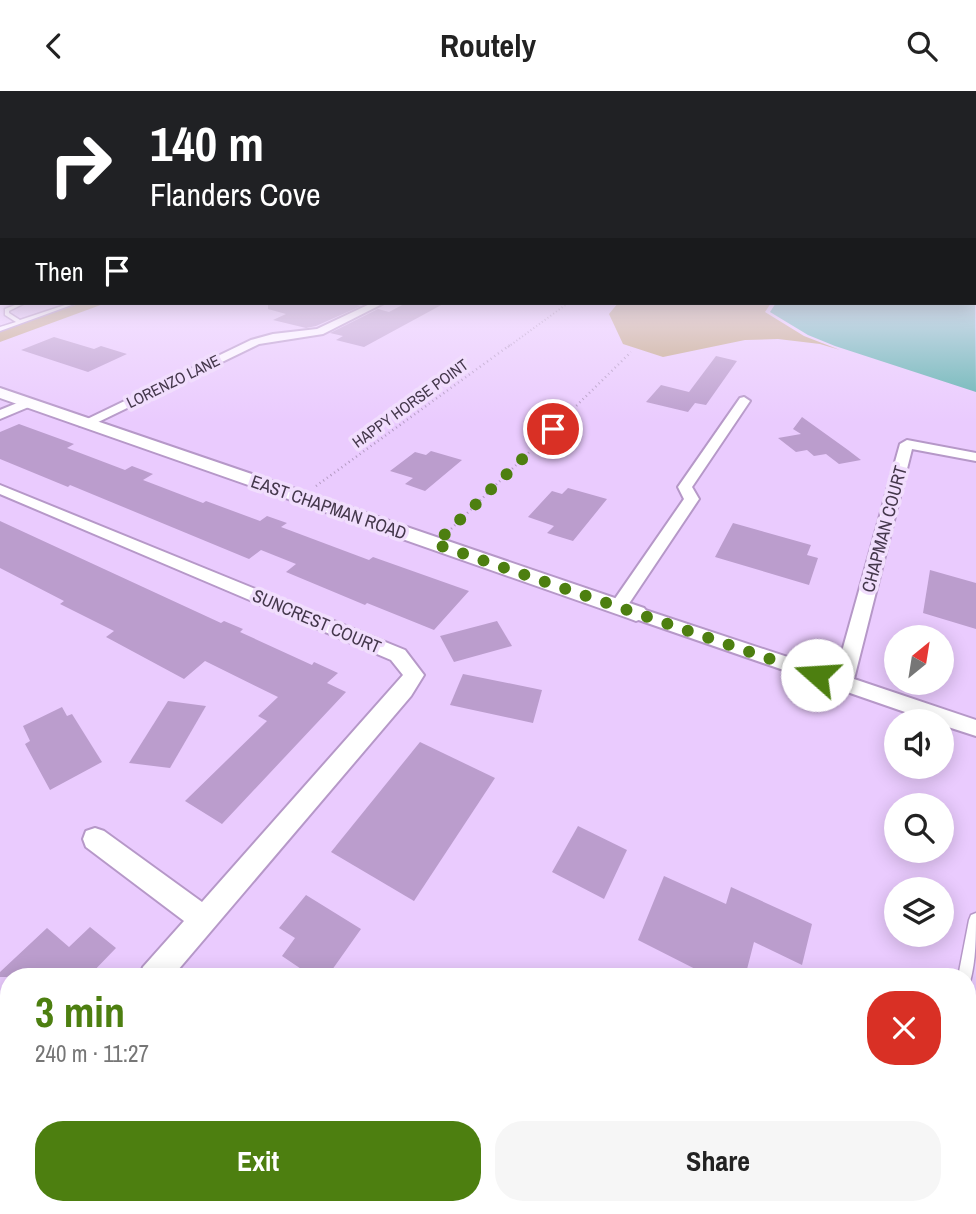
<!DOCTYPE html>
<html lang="en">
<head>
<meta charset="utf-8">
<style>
	:root { --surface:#fff; --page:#f6f6f6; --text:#222; --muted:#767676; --accent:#4d7f10 }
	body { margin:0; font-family:"Archivo Narrow",sans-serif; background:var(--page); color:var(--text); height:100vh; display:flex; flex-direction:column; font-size:26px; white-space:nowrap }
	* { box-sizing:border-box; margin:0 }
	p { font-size:23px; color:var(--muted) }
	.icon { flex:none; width:38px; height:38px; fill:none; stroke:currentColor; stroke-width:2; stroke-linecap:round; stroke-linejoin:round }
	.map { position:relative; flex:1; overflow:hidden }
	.sheet { position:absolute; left:0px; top:877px; width:976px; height:247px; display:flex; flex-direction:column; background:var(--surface); border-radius:28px 28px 0 0; box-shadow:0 4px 18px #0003 }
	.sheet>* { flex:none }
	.banner { position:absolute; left:0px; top:0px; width:976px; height:214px; box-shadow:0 4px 18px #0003; background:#202124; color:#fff; overflow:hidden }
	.needle { width:46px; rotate:30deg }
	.tools { position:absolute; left:884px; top:534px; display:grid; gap:14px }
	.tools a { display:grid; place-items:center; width:70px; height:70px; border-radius:50%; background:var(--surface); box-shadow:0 4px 18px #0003; font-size:35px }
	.pin { position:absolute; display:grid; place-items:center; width:60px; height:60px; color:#fff; margin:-30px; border:4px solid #fff; border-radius:50%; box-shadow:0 2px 7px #0007 }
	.me { position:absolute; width:77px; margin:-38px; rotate:289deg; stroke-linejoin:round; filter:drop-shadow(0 0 5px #0008) }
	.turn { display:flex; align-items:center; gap:24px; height:147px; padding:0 35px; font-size:32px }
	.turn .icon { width:91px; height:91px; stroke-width:2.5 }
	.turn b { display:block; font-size:49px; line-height:60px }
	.then { display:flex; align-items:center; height:66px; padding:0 35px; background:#0003; gap:14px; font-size:26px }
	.round { display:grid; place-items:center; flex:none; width:74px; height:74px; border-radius:28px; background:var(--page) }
	.head { display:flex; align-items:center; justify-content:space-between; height:119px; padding:0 35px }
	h1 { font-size:42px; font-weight:700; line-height:52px; color:var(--accent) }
	.button { display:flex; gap:14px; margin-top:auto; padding:14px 35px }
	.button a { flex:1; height:80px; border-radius:28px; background:var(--accent); color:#fff; font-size:28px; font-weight:700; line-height:80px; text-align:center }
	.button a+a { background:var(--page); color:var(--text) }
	header { display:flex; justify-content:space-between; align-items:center; height:91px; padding:0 35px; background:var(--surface); font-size:32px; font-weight:700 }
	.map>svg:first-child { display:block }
	.green { fill:#c1a581 }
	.water { fill:#61b3b0 }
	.building { fill:#bb9dcd }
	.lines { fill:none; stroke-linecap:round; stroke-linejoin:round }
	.service-casing { stroke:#b698c8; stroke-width:3 }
	.minor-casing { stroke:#b698c8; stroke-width:4 }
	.tertiary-casing { stroke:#b698c8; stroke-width:4 }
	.path-far1 { stroke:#b39ac2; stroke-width:2; stroke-dasharray:1 2.5; stroke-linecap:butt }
	.path { stroke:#b39ac2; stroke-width:2.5; stroke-dasharray:1 3.5; stroke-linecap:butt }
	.service { fill:#fff; fill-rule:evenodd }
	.minor { fill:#fff; fill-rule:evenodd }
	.tertiary { fill:#fff; fill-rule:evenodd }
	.route { stroke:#4d7f10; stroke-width:12; stroke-dasharray:0 21.6 }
	.labels { text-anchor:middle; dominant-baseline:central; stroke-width:7; stroke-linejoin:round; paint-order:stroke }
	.far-street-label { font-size:16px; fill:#44374b; stroke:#f1defd }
	.street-label { font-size:18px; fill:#44374b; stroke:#f1defd }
</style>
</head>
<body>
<header><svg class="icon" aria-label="back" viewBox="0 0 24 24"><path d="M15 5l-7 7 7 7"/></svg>Routely<svg class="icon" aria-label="search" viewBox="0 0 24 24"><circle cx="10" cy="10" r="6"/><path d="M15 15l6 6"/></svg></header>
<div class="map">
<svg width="976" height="1123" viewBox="0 0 976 1123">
	<rect width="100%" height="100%" fill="#eacbfe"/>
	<!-- green -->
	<g class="green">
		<polygon points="81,212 106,212 0,251 0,240"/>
		<polygon points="618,212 771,212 765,221 804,245 840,259 820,253 778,248 745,249 663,266 623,253 609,223"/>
	</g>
	<!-- water -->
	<polygon class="water" points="975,179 976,301 835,255 808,244 770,221 776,212 975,212"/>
	<!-- building -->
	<g class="building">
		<polygon points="268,212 348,212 361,215 316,235 306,237 273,229 286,223 268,218"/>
		<polygon points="406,212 445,212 364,256 336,249 343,245 330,242 378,218 389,221"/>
		<polygon points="54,246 94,258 101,255 127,263 88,281 21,259"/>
		<polygon points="716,265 737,270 706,314 695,312 688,321 646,311 661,294 689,301"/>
		<polygon points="802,326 848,359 861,369 839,373 826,363 814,365 807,359 796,361 778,347 801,343 793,338"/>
		<polygon points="19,333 74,353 67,357 125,379 132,375 153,383 143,389 203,412 206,410 260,430 267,425 287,432 281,436 369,469 373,466 469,500 434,539 367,512 365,514 286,481 296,473 261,459 249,468 70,394 68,396 0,368 0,341"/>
		<polygon points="431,360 462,369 425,400 405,393 413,387 390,380 415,361 426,364"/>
		<polygon points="568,397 607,408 573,450 547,442 554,435 528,426 552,400 562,403"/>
		<polygon points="0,430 221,532 224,530 243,538 240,541 312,574 314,571 338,582 327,592 346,601 222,733 185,710 267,630 258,625 278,606 205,570 184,588 106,546 114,540 60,513 64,510 0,477"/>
		<polygon points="733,432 811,454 807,464 818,467 809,494 715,466"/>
		<polygon points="930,479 976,492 976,538 923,522"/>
		<polygon points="497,530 512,555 454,571 440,545"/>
		<polygon points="463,583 542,599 533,632 450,614"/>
		<polygon points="168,610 206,615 170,677 129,672"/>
		<polygon points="62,616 67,625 72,623 102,671 50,699 25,653 30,650 23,635"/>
		<polygon points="420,651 495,687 414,810 331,761"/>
		<polygon points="578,735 627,759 604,808 552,781"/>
		<polygon points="664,785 726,813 731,796 812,833 802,874 754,851 745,886 736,886 719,877 717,886 711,886 638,849"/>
		<polygon points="306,804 361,838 327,886 313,886 282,865 295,847 279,837"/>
		<polygon points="90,836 116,857 88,886 0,886 0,881 47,837 69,856"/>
	</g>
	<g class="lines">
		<defs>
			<g id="service">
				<polygon points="20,212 25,212 9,220 9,222 20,229 71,212 77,212 0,240 0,236 16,231 5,224 5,218"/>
				<path d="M976,822C976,845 976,870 970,891L968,892V886H958L969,829L971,824Z"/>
				<rect x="937" y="1115" width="18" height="8"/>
			</g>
			<g id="minor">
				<polygon points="372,212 384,212 323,243 259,253 90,335 80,335 79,332 251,249 273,243 317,238"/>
				<polygon points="744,306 750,310 692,396 699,408 624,520 612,520 609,516 612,512 684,408 678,396 740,307"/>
				<polygon points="27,308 31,309 31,315 0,328 0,319"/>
				<polygon points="907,349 976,362 976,370 912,358 854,588 976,629 976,645 942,634 942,630 931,630 630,526 627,522 636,516 836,582 900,353"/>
				<polygon points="0,394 405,559 424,584 411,605 172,886 139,886 143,876 184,830 86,756 83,748 86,740 95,737 104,740 202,811 403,584 391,569 0,403"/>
				<polygon points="9,1037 9,1076 0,1080 0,1040"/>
			</g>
			<polygon id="tertiary" points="0,297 644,517 648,522 644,527 636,530 628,527 0,307"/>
		</defs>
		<!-- service casing -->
		<use href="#service" class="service-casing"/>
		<!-- minor casing -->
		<use href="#minor" class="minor-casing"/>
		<!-- tertiary casing -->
		<use href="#tertiary" class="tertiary-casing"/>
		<!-- path-far1 -->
		<polyline class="path-far1" points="508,256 568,212"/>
		<!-- path -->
		<g class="path">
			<polyline points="316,395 510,254"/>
			<polyline points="448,441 631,261"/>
		</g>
		<!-- service -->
		<use href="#service" class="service"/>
		<!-- minor -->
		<use href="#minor" class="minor"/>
		<!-- tertiary -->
		<use href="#tertiary" class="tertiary"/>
	</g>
	<!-- sky -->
	<linearGradient id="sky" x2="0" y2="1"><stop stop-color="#72b4d2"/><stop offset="0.53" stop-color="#f6e8ff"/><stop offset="1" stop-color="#f6e8ff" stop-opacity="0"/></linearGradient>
	<rect width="976" height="331" fill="url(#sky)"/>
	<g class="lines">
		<!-- route -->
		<polyline class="route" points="553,338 435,453 817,584"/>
	</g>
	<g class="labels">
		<!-- far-street labels -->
		<g class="far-street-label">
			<text transform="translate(173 290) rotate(-26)">LORENZO LANE</text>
			<text transform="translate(410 312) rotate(-36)">HAPPY HORSE POINT</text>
		</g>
		<!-- street labels -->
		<g class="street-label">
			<text transform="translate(329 416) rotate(19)">EAST CHAPMAN ROAD</text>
			<text transform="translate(884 438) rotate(-75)">CHAPMAN COURT</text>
			<text transform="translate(317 530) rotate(23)">SUNCREST COURT</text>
		</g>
	</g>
</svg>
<div class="tools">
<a><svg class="needle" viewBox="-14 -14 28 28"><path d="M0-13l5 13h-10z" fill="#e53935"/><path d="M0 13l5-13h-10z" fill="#767676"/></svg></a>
<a><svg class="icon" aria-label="sound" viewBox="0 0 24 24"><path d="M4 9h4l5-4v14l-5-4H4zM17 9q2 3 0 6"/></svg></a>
<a><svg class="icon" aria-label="search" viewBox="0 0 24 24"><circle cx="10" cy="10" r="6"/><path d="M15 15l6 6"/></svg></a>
<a><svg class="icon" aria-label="layers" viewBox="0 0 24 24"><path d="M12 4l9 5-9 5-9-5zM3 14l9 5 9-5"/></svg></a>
</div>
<div class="pin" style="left:553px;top:338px;background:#d93025"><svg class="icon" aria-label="arrive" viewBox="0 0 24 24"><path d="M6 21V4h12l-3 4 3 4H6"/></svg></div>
<svg class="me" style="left:817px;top:584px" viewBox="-20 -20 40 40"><circle r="19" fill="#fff"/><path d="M0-13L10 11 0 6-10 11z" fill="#4d7f10"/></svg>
<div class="banner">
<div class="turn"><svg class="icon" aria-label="right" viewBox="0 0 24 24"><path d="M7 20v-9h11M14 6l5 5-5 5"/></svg><div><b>140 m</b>Flanders Cove</div></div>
<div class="then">Then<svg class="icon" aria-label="arrive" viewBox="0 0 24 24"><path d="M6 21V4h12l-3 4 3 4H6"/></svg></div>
</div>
<section class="sheet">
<div class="head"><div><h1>3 min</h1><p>240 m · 11:27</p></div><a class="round" style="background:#d93025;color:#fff"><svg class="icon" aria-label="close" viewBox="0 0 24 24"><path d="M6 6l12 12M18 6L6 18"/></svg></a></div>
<div class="button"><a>Exit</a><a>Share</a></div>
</section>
</div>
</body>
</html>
